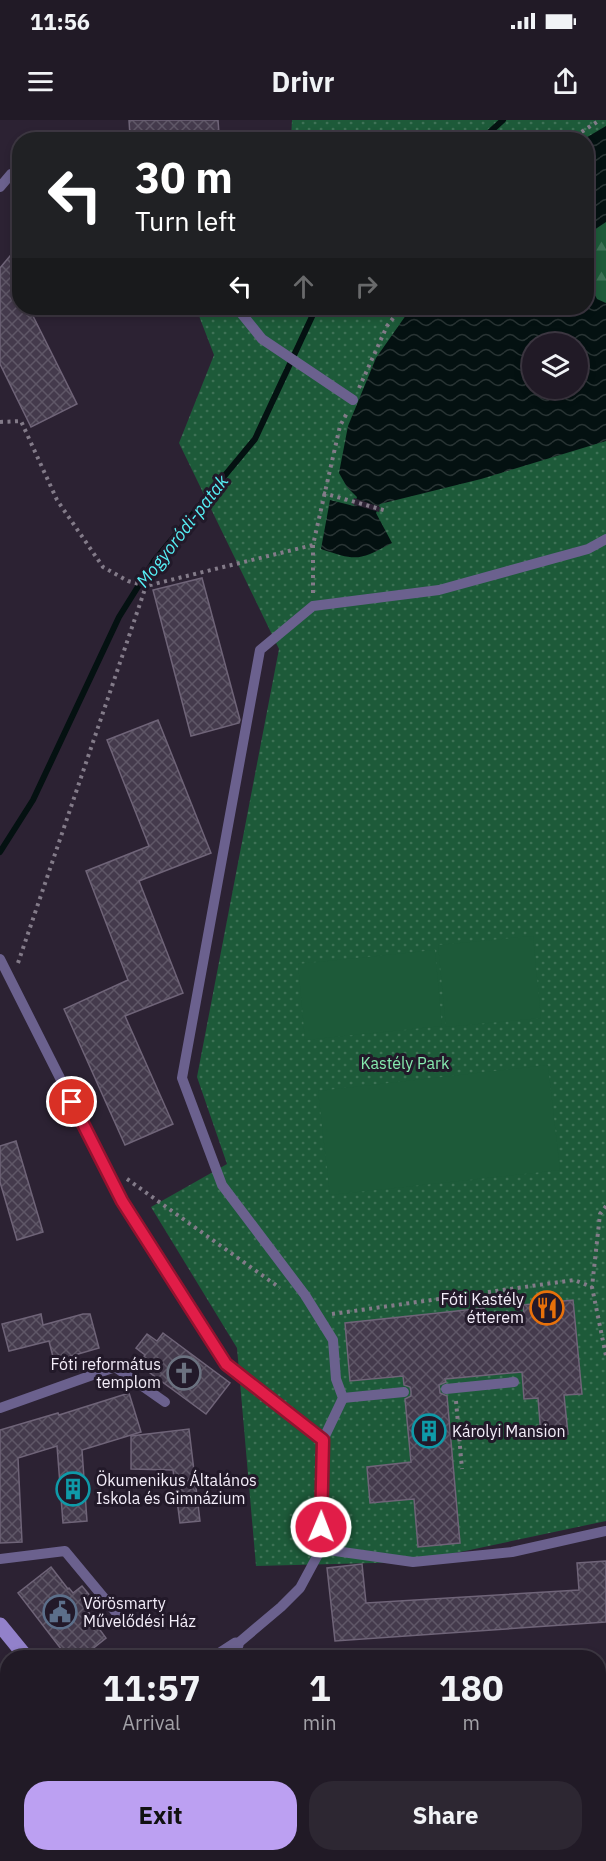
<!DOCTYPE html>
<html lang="en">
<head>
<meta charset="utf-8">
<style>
	:root { --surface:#211a26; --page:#2d2732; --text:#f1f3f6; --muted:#a2a1a7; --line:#3e3843; --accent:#bca0f2 }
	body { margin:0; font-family:"IBM Plex Sans",sans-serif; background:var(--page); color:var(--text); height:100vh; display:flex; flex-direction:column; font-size:22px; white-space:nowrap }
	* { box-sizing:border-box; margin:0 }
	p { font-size:20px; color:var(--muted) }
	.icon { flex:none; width:33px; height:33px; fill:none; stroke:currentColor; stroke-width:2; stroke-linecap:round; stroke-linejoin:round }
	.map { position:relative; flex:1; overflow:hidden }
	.panel { position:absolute; left:0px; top:1530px; width:606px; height:212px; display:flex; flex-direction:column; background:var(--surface); border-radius:24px 24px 0 0; box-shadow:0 3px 9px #0003,0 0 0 2px var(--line) }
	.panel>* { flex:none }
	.banner { position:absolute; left:12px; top:12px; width:582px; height:183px; border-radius:24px; box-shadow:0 3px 9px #0003,0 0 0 2px var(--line); background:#202124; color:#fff; overflow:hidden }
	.controls { position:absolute; left:522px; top:213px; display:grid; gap:12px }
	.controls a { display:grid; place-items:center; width:66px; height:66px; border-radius:50%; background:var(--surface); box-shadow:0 3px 9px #0003,0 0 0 2px var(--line); font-size:30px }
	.pin { position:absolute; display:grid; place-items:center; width:51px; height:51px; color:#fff; margin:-26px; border:3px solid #fff; border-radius:50%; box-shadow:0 2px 6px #0007 }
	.me { position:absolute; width:66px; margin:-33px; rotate:1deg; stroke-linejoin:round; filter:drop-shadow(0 0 4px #0008) }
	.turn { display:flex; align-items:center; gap:21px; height:126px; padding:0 24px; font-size:27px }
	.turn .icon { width:78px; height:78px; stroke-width:2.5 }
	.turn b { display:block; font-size:42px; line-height:51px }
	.lanes { display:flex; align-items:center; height:57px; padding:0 24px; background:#0003; justify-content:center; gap:30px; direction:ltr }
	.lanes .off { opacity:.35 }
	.eta { display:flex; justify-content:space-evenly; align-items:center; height:102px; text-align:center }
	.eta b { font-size:36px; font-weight:700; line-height:42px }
	.action { display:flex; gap:12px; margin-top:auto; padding:12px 24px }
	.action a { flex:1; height:69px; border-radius:24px; background:var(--accent); color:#111; font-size:24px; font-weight:700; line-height:69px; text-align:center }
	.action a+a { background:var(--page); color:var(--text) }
	.status { display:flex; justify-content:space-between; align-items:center; height:42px; padding:0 30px; background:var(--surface); direction:ltr }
	.status svg { height:16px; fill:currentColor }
	header { display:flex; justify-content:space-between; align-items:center; height:78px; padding:0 24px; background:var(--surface); font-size:27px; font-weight:700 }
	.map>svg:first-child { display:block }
	.grass { fill:url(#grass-dots); fill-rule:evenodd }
	.forest { fill:url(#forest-firs) }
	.park { fill:#1d5a39 }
	.water { fill:url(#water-waves); fill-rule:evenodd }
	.pier { fill:#2c2233 }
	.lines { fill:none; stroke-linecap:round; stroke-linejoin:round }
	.stream { stroke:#041111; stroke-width:6 }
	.building { fill:url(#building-cross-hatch); stroke:#6f6478; stroke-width:1.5 }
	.path { stroke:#837b89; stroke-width:4; stroke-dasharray:3 4.5; stroke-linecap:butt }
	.lane { stroke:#6b618e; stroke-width:10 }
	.street { stroke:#6b618e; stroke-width:15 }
	.secondary { stroke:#9281ca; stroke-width:15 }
	.route-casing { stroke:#92132f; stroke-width:15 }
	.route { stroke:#e11d48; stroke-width:10 }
	.labels { text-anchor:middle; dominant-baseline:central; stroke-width:6; stroke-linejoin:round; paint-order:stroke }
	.park-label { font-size:16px; fill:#86ebaf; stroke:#221929 }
	.poi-label { font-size:16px; fill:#f3edf9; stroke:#221929; text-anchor:start }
	.water-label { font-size:18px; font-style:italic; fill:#56f1f6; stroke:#221929 }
</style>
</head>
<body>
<div class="status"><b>11:56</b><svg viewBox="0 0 49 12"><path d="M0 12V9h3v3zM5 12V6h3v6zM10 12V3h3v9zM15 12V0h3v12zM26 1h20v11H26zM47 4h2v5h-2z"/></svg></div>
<header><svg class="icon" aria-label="menu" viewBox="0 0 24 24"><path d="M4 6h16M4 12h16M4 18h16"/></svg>Drivr<svg class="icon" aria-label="share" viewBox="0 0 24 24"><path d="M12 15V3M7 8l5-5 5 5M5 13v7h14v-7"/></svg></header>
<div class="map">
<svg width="606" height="1741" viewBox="0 0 606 1741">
	<defs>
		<pattern id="grass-dots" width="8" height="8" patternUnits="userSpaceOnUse" patternTransform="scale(1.5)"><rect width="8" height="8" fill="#1d5a39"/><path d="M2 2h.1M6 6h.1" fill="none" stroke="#3e7256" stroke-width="1.8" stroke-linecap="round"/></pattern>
		<pattern id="forest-firs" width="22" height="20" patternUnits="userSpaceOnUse" patternTransform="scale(1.5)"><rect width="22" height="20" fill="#1d5a39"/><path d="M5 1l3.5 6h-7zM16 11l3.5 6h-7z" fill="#3e7256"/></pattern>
		<pattern id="water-waves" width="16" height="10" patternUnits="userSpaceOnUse" patternTransform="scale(1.5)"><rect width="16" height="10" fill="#041111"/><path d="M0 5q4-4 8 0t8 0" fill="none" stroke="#293434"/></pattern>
		<pattern id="building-cross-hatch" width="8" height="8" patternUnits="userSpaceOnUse" patternTransform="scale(1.5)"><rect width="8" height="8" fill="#443a4c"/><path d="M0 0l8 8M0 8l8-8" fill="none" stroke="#5f5767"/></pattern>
	</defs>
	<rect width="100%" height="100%" fill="#2c2233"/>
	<!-- grass -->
	<path class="grass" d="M292,0H606V1401L413,1442L256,1446L237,1228L151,1087L227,1044L197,957L279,529L179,323L214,235L196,188H586V20L291,19ZM532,224H578V268H532Z"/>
	<!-- forest -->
	<polygon class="forest" points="606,102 606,183 597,179 587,156 587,133 594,110"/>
	<!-- park -->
	<g class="park">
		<polygon points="533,816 541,898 446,907 438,825"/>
		<polygon points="435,830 442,906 305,920 298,844"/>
		<polygon points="548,945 560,1050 330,1075 318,971"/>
		<polygon points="0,1559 8,1566 7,1646 2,1741 0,1741"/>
	</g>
	<!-- water -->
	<g class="water">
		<polygon points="606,6 606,102 594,110 587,133 586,20 584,19"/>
		<path d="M587,156L597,179L606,183V321L481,359L380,384L376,393L392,423C358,441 357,441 321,429L330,380L354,386L357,377L347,367L339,353L348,306L376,238L411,188H586ZM532,224H578V268H532Z"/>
	</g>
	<!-- pier -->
	<polygon class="pier" points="354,378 380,387 379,392 352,384"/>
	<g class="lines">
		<!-- stream -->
		<g class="stream">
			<polyline points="481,20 503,0"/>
			<polyline points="0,732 33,680 119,497 154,441 255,319 316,188"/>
		</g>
	</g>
	<!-- building -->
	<g class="building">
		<polygon points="129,0 218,0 219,14 130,16"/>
		<polygon points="20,124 20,188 29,188 77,284 31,307 0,244 0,148"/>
		<polygon points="202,458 240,600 239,603 191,616 153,470"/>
		<polygon points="158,600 211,733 139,761 183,873 125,896 173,1004 125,1025 64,889 128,860 86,751 149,726 107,620"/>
		<polygon points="16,1021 43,1112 17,1120 0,1062 0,1026"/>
		<polygon points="573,1180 582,1274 564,1275 568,1314 541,1316 538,1278 524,1279 522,1252 445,1259 446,1262 439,1265 440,1273 447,1276 460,1423 418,1427 414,1379 370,1383 367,1347 411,1342 405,1279 411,1276 411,1271 410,1267 404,1265 403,1256 350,1261 345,1203 484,1188 485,1197 524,1194 523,1185"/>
		<polygon points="41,1194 43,1205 83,1194 90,1194 99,1228 54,1241 49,1221 9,1231 2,1204"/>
		<polygon points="163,1213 230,1263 206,1294 138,1244 145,1235 136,1228 147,1214 157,1221"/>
		<polygon points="129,1273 141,1312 82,1330 87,1401 63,1403 57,1326 18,1338 22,1422 0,1423 0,1310 58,1293 59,1295"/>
		<polygon points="189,1309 200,1401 180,1403 173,1350 131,1349 131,1316"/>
		<polygon points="606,1441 606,1502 335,1521 327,1448 362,1444 366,1483 579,1470 577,1443"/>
		<polygon points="51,1447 68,1469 69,1468 73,1473 82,1466 96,1483 87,1490 90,1494 89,1495 106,1518 81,1538 68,1538 18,1473"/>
	</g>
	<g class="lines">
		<!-- path -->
		<g class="path">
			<polyline points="569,20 600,0"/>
			<polyline points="359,268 387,206 401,188"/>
			<polyline points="0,302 21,301 57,380 103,447 128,461 146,466 313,425"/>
			<polyline points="323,373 387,391"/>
			<polyline points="313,473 313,425 340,306 348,291"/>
			<polyline points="18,843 146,466"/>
			<polyline points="127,1059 280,1168"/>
			<polyline points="606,1086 600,1094 592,1167 606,1236"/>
			<polyline points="332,1194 574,1160 592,1167"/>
			<polyline points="456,1281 462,1349"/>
		</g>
		<!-- lane -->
		<g class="lane">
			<polyline points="0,67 11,54 20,51"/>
			<polyline points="237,188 262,219 353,280"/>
			<polyline points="0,839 122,1081 226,1244 323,1320"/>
			<polyline points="446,1269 514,1262"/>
			<polyline points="343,1278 404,1272"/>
			<polyline points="0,1288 115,1247 165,1282"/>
			<polyline points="321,1429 413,1442 512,1432 606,1411"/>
			<polyline points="0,1439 65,1431 119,1496"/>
			<polyline points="236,1525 281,1487 300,1468 321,1429 323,1320 343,1278 336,1259 333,1220 305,1175 222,1065 182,958 260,530 313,486 439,470 588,429 606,419"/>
		</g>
		<!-- street -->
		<g class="street">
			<polyline points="216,1538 236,1525"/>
			<polyline points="26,1741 27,1734"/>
			<polyline points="154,1741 154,1734"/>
		</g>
		<!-- secondary -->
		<g class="secondary">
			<polyline points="0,1505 27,1538"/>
			<polyline points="598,1691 606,1690"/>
		</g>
	</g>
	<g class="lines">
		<defs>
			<polyline id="route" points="72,982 122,1081 226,1244 323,1320 321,1407"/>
		</defs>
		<!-- route casing -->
		<use href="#route" class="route-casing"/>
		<!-- route -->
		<use href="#route" class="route"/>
	</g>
	<!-- icons -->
	<defs>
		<symbol id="restaurant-ring" viewBox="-11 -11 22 22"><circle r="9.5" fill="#221929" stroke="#e8710a" stroke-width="1.5"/><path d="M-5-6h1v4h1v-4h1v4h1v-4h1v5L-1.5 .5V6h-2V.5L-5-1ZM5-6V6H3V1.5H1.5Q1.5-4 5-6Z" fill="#e8710a"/></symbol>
		<symbol id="church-ring" viewBox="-11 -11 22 22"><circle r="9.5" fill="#221929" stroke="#6b7280" stroke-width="1.5"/><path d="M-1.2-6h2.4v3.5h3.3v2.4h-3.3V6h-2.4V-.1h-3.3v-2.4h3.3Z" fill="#6b7280"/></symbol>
		<symbol id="building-ring" viewBox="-11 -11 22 22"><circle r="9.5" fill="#221929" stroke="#0f9aa8" stroke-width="1.5"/><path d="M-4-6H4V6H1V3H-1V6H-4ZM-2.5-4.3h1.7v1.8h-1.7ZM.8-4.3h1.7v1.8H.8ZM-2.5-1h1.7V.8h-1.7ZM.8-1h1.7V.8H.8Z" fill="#0f9aa8"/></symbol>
		<symbol id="civic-ring" viewBox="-11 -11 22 22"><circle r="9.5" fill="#221929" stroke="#5c6f8a" stroke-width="1.5"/><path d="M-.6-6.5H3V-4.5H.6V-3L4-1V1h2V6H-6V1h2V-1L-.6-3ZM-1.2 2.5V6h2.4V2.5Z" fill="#5c6f8a"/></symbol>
	</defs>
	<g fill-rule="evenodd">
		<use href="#restaurant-ring" x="528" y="1169" width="38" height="38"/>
		<use href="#church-ring" x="165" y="1234" width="38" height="38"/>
		<use href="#building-ring" x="410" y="1292" width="38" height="38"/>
		<use href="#building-ring" x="54" y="1350" width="38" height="38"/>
		<use href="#civic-ring" x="41" y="1473" width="38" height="38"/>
	</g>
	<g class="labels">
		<!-- park labels -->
		<g class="park-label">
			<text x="405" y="943">Kastély Park</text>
		</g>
		<!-- poi labels -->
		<g class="poi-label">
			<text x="524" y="1179" text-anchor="end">Fóti Kastély<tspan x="524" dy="18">étterem</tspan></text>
			<text x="161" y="1244" text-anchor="end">Fóti református<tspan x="161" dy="18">templom</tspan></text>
			<text x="452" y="1311">Károlyi Mansion</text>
			<text x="96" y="1360">Ökumenikus Általános<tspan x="96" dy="18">Iskola és Gimnázium</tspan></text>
			<text x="83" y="1483">Vörösmarty<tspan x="83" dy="18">Művelődési Ház</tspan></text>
		</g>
		<!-- water labels -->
		<g class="water-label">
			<text transform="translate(182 411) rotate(-52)">Mogyoródi-patak</text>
		</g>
	</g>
</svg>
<div class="controls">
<a><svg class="icon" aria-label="layers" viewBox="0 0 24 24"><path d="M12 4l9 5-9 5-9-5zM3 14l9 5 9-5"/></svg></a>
</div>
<div class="pin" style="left:72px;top:982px;background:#d93025"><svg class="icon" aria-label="arrive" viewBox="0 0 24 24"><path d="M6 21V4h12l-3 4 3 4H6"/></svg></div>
<svg class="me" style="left:321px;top:1407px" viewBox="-20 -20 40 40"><circle r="17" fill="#e11d48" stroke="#fff" stroke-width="3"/><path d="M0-11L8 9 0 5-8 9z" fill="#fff"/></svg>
<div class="banner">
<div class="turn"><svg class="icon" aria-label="left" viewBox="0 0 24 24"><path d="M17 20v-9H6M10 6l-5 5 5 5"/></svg><div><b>30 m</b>Turn left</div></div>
<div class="lanes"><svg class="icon" aria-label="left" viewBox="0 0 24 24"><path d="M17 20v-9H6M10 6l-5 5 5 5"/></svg><svg class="icon off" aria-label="ahead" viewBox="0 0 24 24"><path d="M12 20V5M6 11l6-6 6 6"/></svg><svg class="icon off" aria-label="right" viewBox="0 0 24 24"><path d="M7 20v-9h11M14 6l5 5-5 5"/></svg></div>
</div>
<section class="panel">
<div class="eta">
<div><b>11:57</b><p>Arrival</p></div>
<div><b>1</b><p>min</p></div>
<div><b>180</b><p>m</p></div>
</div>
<div class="action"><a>Exit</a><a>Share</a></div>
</section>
</div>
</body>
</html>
